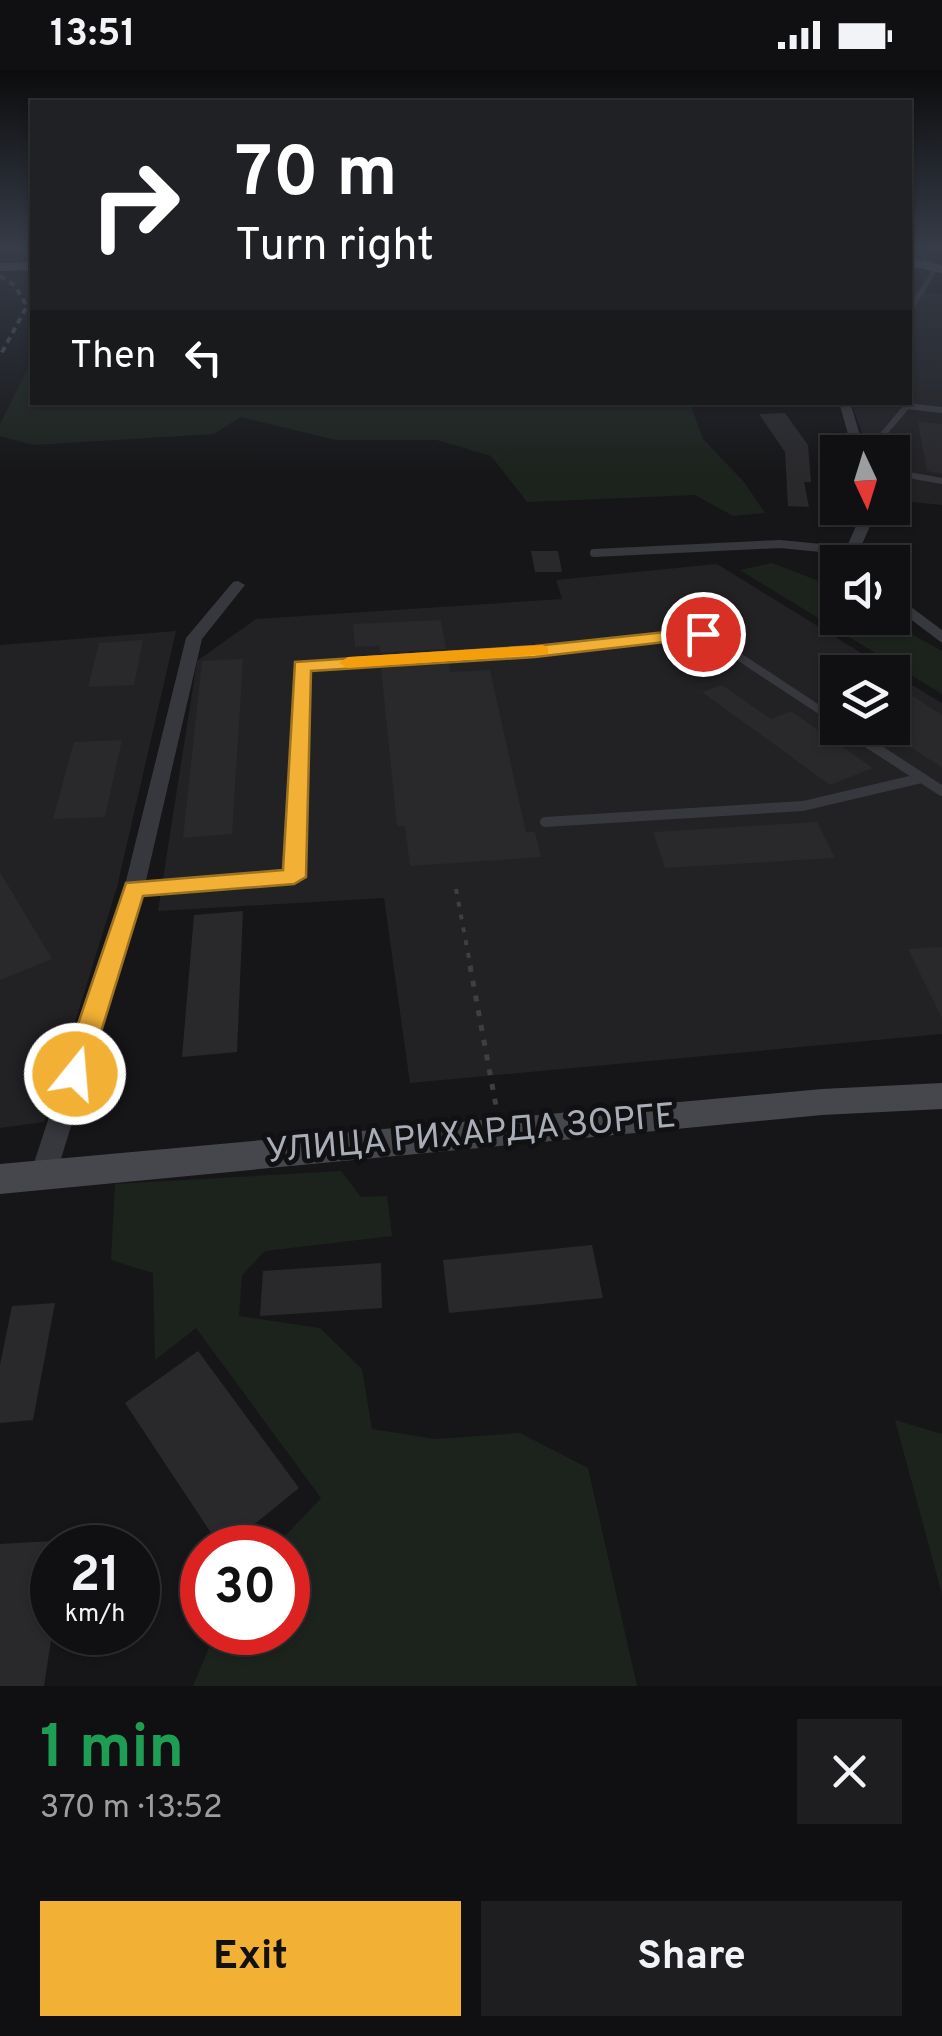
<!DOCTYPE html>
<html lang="en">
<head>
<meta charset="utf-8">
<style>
	:root { --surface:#101012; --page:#1e1e20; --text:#f1f3f6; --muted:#9c9d9f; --line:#303032; --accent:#f2b134 }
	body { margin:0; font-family:Overpass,sans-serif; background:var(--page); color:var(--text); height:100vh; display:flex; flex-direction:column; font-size:38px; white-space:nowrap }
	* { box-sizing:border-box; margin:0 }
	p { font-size:32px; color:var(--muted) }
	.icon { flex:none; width:55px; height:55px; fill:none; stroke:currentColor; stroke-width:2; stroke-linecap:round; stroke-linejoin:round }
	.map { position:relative; height:1616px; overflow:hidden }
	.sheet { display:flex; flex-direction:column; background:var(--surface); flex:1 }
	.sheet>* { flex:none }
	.top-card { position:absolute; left:30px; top:30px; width:882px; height:305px; border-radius:0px; box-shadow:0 2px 8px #0004,0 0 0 2px var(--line); background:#202124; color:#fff; overflow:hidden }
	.needle { width:65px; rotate:176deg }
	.buttons { position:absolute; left:820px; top:365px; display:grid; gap:20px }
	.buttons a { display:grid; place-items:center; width:90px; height:90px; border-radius:0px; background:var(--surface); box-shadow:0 2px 8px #0004,0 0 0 2px var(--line); font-size:50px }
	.speed { position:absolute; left:30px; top:1455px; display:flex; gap:20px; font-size:50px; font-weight:700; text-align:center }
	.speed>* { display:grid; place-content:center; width:130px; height:130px; border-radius:50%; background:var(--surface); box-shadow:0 2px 8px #0004,0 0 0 2px var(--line); line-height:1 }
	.speed small { font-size:25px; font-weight:400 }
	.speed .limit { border:15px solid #d22; background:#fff; color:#111 }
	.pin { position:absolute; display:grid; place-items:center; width:85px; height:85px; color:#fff; margin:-42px; border:5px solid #fff; border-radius:50%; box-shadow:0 2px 10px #0007 }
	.me { position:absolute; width:110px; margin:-55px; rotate:17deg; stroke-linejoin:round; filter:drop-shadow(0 0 8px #0008) }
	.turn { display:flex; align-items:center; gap:35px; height:210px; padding:0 40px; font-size:45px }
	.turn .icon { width:130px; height:130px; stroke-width:2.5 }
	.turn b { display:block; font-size:70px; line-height:85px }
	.then { display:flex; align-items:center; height:95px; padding:0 40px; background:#0003; gap:20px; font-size:38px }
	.round { display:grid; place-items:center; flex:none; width:105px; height:105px; border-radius:0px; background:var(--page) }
	.head { display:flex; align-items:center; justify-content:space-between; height:170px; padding:0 40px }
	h1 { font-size:60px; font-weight:700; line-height:75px; color:#1e9e55 }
	.button { display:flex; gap:20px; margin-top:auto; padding:20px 40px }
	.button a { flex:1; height:115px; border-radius:0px; background:var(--accent); color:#111; font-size:40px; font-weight:700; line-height:115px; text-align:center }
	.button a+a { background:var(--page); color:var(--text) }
	.status { display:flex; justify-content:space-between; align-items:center; height:70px; padding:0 50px; background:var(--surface); direction:ltr }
	.status svg { height:28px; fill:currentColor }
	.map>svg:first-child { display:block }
	.built { fill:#222225 }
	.green { fill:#1c231d }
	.building { fill:#29292c }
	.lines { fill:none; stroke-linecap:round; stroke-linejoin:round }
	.path-far1 { stroke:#3d3f44; stroke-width:4; stroke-dasharray:5 8; stroke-linecap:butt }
	.path { stroke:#3d3f44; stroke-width:5; stroke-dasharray:6 9; stroke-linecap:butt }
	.service-far3 { stroke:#37383d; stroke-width:5 }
	.service-far2 { stroke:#37383d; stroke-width:6 }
	.service-far1 { stroke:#37383d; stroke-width:8 }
	.service { stroke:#37383d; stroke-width:10 }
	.minor { fill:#37383d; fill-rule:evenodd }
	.secondary { fill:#45474d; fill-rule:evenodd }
	.trunk { fill:#5b5e65; fill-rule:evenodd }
	.rail { stroke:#4a4c52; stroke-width:4; stroke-dasharray:6 5; stroke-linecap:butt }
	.route { fill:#f2b134; stroke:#9d7322; stroke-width:2.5 }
	.slow { fill:#f59e0b }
	.labels { text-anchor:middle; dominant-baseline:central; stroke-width:10; stroke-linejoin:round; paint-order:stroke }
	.near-street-label { font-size:35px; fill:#a8adb8; stroke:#111113 }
</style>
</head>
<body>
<div class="status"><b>13:51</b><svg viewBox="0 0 49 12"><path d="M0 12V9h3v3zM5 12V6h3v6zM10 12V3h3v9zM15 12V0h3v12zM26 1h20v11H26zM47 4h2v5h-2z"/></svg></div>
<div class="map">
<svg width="942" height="1616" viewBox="0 0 942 1616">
	<rect width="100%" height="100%" fill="#161618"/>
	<!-- built -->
	<g class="built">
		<polygon points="910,220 942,224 942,435 893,430 892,382 869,382 851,333 910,332"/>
		<polygon points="717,494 892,602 838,602 838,658 892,658 892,603 942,633 942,964 410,1013 384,828 158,841 197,591 256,549 562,529 556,510"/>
		<polygon points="176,561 117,817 44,1052 0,1058 0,575"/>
	</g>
	<!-- green -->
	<g class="green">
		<polygon points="32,290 32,332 690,333 703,369 744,412 765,443 733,446 695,425 527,432 491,386 437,370 335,370 241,347 214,364 33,375 0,366 0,354"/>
		<polygon points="772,493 837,518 838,548 883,548 942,581 942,624 740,500"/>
		<polygon points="341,1101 361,1127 387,1126 392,1166 265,1181 242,1205 239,1246 320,1258 362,1299 372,1359 436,1369 520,1363 588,1398 637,1616 193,1616 215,1563 288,1562 288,1478 267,1477 289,1462 321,1428 196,1258 155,1290 153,1203 111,1190 115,1114"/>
		<polygon points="895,1350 942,1364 942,1524"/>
	</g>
	<!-- building -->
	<g class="building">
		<polygon points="785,343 808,375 811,412 804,412 809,437 788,436 785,382 759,344"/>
		<polygon points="918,352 942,354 942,404 927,401"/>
		<polygon points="531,481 558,481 562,502 535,502"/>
		<polygon points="441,550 446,579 380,583 379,576 355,577 353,554"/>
		<polygon points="143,570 134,615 88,617 99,573"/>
		<polygon points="243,589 232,764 183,768 202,591"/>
		<polygon points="449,594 450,602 490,600 526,762 535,762 541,787 410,796 405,756 397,756 381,598"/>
		<polygon points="892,613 942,645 942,698 892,664"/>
		<polygon points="722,615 771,649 791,641 873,698 830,715 702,622"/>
		<polygon points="122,670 105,747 53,749 74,672"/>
		<polygon points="817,752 835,788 665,798 653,762"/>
		<polygon points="0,802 52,889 0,910"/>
		<polygon points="243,841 237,982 182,987 194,845"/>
		<polygon points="942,877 942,948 908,879"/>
		<polygon points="592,1175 603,1228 449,1243 443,1190"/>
		<polygon points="381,1193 382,1238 260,1246 263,1201"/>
		<polygon points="55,1233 33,1350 0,1353 0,1295 12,1236"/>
		<polygon points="198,1281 299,1418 225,1478 221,1478 125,1333"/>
		<polygon points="52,1471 52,1564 44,1616 0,1616 0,1474"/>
	</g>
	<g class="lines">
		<!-- path-far1 -->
		<polyline class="path-far1" points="456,819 471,899"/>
		<!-- path -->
		<polyline class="path" points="470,896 496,1036"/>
		<!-- service-far3 -->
		<polyline class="service-far3" points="910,240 936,198 914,178"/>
		<!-- service-far2 -->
		<g class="service-far2">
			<polyline points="907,336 942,340"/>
			<polyline points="876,382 875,374 907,336"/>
			<polyline points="892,402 942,411"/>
		</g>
		<!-- service-far1 -->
		<g class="service-far1">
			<polyline points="594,483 780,474 852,481"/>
			<polyline points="300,650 302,596 535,581 703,563 835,650"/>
		</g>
		<!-- service -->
		<g class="service">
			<polyline points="831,647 838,652"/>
			<polyline points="845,658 942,721"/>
			<polyline points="545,752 803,736 922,708"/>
			<polyline points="135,819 295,807 300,647"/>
		</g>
		<!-- minor -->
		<g class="minor">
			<polygon points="839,332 850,332 865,382 853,382"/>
			<polygon points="864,438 878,438 859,481 867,492 853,492 845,481"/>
			<polygon points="238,511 245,515 202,569 144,819 56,1105 52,1113 43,1116 34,1113 30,1105 124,819 186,568 233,512"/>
			<polygon points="892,523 942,560 942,573 892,535"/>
		</g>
		<!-- secondary -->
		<polygon class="secondary" points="942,1013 942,1039 822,1045 0,1124 0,1094 822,1019"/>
		<!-- trunk -->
		<g class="trunk">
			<polygon points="910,188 942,195 942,203 910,196"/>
			<polygon points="32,192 32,200 0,201 0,193"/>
		</g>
		<!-- rail -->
		<polyline class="rail" points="0,206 14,215 27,236 0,286"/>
	</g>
	<!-- sky -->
	<linearGradient id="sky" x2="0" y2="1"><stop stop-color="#0c0c0d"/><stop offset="0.44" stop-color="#363c48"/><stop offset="1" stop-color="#363c48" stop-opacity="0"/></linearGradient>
	<rect width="942" height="404" fill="url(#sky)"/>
	<!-- route -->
	<polygon class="route" points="703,558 709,560 709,567 535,587 311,601 306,807 294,814 143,826 88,1004 84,1011 75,1014 65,1011 61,1004 126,813 283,800 295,592 535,576"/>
	<!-- slow -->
	<polygon class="slow" points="542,575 548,577 548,584 348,598 339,593 348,587"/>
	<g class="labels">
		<!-- near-street labels -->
		<g class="near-street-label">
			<text transform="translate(471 1065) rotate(-5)">УЛИЦА РИХАРДА ЗОРГЕ</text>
		</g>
	</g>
</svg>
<div class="buttons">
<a><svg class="needle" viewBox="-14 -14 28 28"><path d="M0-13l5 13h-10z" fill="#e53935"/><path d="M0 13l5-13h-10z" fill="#9c9d9f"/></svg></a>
<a><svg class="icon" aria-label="sound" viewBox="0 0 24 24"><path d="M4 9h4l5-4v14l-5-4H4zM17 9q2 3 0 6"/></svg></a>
<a><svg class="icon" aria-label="layers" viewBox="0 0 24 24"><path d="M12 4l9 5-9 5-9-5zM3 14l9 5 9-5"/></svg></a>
</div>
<div class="speed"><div>21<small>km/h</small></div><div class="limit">30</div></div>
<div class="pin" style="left:703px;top:564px;background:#d93025"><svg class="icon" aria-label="arrive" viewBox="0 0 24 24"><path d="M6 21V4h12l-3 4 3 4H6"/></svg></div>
<svg class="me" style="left:75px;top:1004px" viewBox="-20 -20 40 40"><circle r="17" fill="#f2b134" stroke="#fff" stroke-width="3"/><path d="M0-11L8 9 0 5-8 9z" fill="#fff"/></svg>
<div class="top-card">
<div class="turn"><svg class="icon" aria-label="right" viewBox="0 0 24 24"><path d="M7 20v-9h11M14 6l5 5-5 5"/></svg><div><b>70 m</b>Turn right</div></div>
<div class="then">Then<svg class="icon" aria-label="left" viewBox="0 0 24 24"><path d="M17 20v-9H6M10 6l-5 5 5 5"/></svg></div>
</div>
</div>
<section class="sheet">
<div class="head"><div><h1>1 min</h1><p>370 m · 13:52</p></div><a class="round"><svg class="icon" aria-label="close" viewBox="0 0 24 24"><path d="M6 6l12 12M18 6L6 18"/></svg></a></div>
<div class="button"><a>Exit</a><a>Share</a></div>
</section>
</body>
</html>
